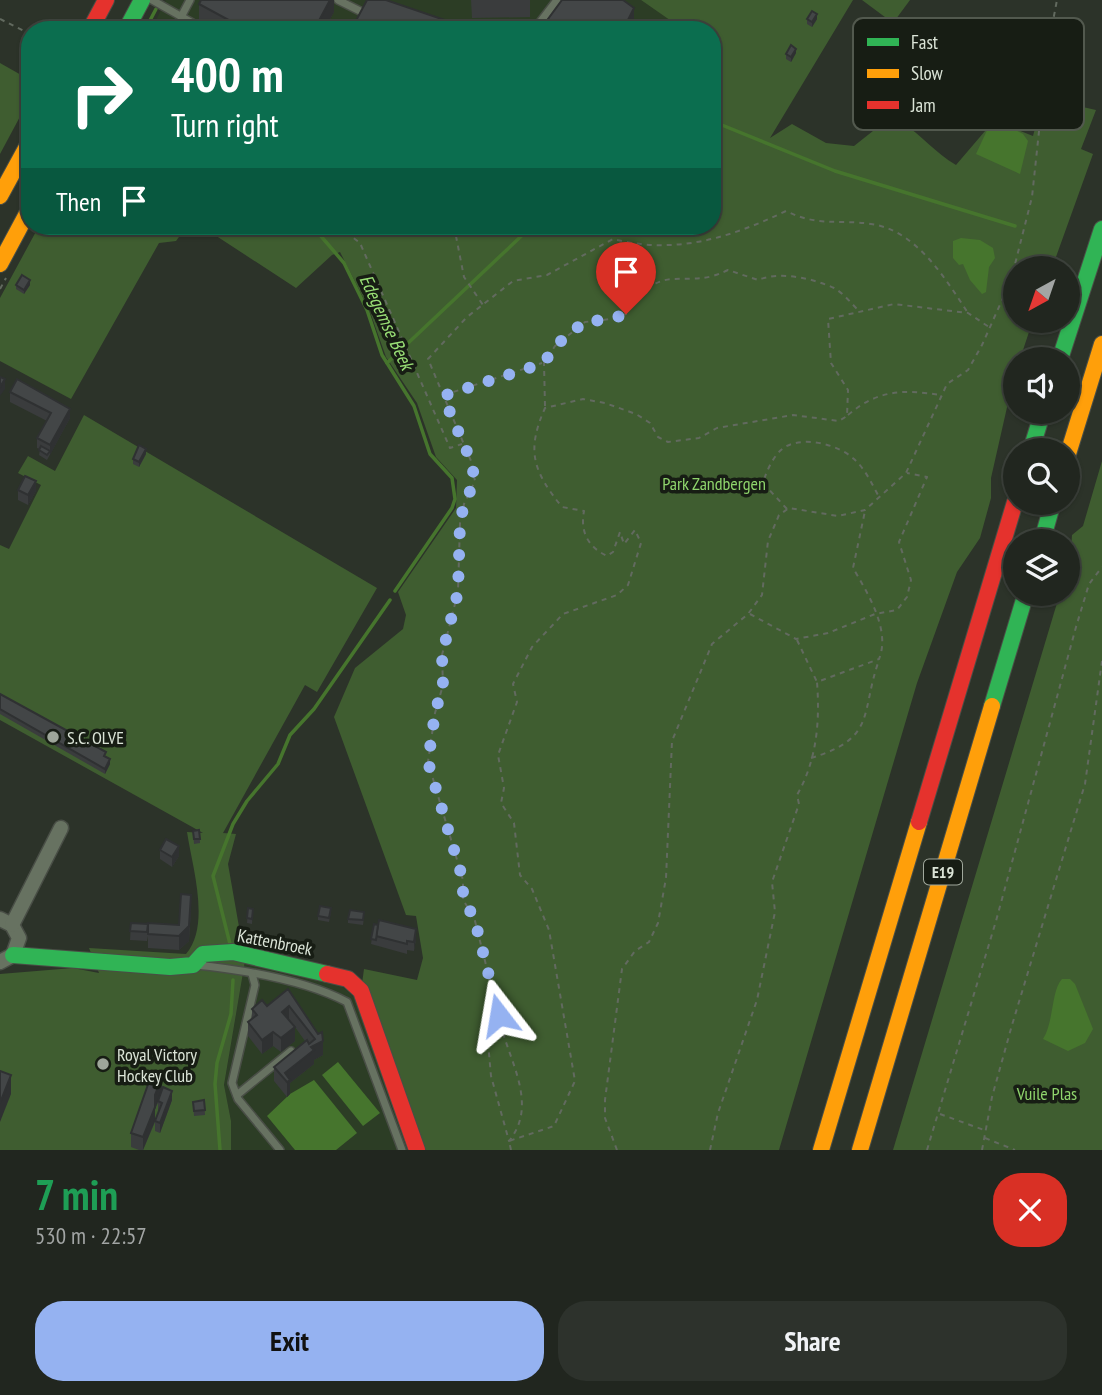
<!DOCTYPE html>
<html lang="en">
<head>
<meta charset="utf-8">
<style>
	:root { --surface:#21261f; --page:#2d322c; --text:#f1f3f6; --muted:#a2a5a4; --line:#3e433d; --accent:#95b2f1 }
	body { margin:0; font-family:"PT Sans Narrow",sans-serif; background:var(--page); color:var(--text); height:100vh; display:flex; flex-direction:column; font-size:26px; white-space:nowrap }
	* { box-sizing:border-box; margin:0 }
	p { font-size:23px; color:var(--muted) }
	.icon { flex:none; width:38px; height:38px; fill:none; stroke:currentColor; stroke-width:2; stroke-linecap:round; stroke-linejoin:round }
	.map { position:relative; height:1150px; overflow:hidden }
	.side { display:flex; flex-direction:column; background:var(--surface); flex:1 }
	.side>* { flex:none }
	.top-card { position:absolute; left:21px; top:21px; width:700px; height:214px; border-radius:28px; box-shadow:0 2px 5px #0004,0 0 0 2px var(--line); background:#0b6e4f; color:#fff; overflow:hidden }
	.needle { width:46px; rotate:220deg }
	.fabs { position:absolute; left:1003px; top:256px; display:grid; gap:14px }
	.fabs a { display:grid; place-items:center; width:77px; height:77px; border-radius:50%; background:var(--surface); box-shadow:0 2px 5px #0004,0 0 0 2px var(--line); font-size:35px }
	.pin { position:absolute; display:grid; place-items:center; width:60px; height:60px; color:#fff; margin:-72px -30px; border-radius:50% 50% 50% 0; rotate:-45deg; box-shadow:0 0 7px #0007 }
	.pin .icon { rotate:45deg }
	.me { position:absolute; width:77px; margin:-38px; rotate:346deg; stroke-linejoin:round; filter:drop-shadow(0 0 5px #0008) }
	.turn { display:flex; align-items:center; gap:24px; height:147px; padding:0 35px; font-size:32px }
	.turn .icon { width:91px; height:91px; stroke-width:2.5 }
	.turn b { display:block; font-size:49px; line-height:60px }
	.then { display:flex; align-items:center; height:66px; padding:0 35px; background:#0003; gap:14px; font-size:26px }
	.round { display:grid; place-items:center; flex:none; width:74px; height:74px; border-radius:28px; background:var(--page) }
	.headline { display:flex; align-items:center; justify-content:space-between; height:119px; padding:0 35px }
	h1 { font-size:42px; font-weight:600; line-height:52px; color:#1e9e55 }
	.button { display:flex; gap:14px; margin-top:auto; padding:14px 35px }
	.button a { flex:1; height:80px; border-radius:28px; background:var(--accent); color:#111; font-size:28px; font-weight:600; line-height:80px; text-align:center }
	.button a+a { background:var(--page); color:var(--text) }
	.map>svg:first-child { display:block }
	.built { fill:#2c3d25 }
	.green { fill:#3f5d30 }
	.water { fill:#46752d }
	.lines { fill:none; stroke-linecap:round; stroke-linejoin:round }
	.stream { stroke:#46752d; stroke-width:3.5 }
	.lane-casing { stroke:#494e46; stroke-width:10 }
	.street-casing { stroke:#494e46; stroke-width:17 }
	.fast-casing { stroke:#494e46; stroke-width:18 }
	.slow-casing { stroke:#494e46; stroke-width:18 }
	.jam-casing { stroke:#494e46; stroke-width:18 }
	.path { stroke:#626a5f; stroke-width:2; stroke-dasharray:5 5; stroke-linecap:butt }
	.lane { stroke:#677261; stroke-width:7 }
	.street { stroke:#677261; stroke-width:14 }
	.fast { stroke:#30b455; stroke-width:16 }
	.slow { stroke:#ff9f0a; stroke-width:16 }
	.jam { stroke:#e5322d; stroke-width:16 }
	.wall { fill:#3a3c3d; fill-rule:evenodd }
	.shaded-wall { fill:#2f3132 }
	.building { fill:#434647; stroke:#2f3132; stroke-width:2 }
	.route { stroke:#95b2f1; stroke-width:12; stroke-dasharray:0 21.6 }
	.poi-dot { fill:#9ea69a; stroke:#171d14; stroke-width:2.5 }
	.labels { text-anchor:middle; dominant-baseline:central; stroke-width:7; stroke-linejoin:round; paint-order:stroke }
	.shield { fill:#171d14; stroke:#a0a89c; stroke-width:2 }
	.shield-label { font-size:16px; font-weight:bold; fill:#dbe4d7 }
	.park-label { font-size:18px; fill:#8fd56c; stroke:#171d14 }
	.poi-label { font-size:18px; fill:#dbe4d7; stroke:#171d14; text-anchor:start }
	.street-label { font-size:18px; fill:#dbe4d7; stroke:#171d14 }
	.water-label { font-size:19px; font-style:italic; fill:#99df76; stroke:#171d14 }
	.key { fill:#171d14; stroke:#52594e; stroke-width:2 }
	.key-label { font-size:19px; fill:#dbe4d7 }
</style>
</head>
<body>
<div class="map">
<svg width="1102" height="1150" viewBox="0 0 1102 1150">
	<rect width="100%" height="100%" fill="#2c3329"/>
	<!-- built -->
	<g class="built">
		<polygon points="166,0 641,0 678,25 676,30 162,30 154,24"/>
		<polygon points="245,961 336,983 347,990 356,1000 412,1150 231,1150 231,1121 224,1086"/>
	</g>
	<!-- green -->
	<g class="green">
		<path d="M641,0H853L770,138L792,124L826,143L854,146L878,127L901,122C922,135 935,153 956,165L991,124L998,122L1033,136L1043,98L1096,110L1081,149L1093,154L1052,268H1015V320H1033L1020,359H1015V372L991,478V498L980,538L957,572L917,683L779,1150H417L361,991L364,969L417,980L423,958L416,916L406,915L334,717L355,668L403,629L406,615L398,592L456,508L457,480L436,457L417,403L386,357L369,309L340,252L332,255L296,288L201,226H712V30H676L677,25Z"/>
		<polygon points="862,0 910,0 893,23"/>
		<polygon points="0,63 30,80 30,98 0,154"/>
		<polygon points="39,226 187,226 176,241 159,243 71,399 0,361 0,298"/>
		<path d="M84,415L377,588L317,692L305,685L223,833L236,834L228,864L245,961L224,1085L231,1121V1150H0V974L73,968L99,973L89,948L186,954C211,925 192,866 187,832L203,833L0,720V545L9,549L41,485L18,473L28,456L55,471Z"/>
		<polygon points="1102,461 1102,1150 893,1150 1060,593 1068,593 1072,535 1083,526"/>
	</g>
	<!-- water -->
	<g class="water">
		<polygon points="998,121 1023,134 1028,141 1020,174 976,154 989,126"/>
		<polygon points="961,238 980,240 993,248 995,258 989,267 986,292 982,294 970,280 963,264 959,265 953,258 953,241"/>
		<path d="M1062,979H1070L1075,984L1093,1029L1085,1043L1068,1051L1043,1039C1054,1022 1051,991 1062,979Z"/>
		<polygon points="338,1062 380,1113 363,1126 322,1075"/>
		<polygon points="314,1080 357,1133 336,1150 295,1150 267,1116 290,1094"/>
	</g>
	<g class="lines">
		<!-- stream -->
		<g class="stream">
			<polyline points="145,30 156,9"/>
			<polyline points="712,121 835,171 1015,226"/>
			<polyline points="296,226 320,235 344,263 367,310 382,355 414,406 430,454 452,478 455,499 452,508 395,591"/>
			<polyline points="387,363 532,226"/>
			<polyline points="230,944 213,876 233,824 247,801 278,764 290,735 314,709 390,600"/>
			<polyline points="220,1150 215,1084 217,1063 231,1014 233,980"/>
		</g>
		<defs>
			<g id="lane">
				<polyline points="152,0 205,30"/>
				<polyline points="338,0 366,14 358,30"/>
				<polyline points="181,17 190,0"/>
				<polyline points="627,22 638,30"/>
				<polyline points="534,30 557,0"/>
				<path d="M196,965C244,970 303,979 347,1002L402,1150"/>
				<polyline points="252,974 255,985 232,1083 238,1099 280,1150"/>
				<polyline points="237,1095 291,1051"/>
			</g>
			<g id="street">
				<polyline points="0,919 12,925 19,938 13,955 0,962"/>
				<polyline points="12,925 61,828"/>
			</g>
			<g id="fast">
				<polyline points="126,30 142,0"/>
				<polyline points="1060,359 1102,229"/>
				<polyline points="1031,450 1043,411"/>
				<polyline points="1042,541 1053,502"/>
				<polyline points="992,706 1026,593"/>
				<polyline points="13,955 170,967 193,965 203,954 233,952 327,974"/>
			</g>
			<g id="slow">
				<polyline points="0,196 30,141"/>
				<polyline points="0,264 30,208"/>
				<polyline points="1068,454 1102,344"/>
				<polyline points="821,1150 919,822"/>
				<polyline points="860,1150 992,706"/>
			</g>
			<g id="jam">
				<polyline points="90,30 106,0"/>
				<polyline points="919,822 1015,502"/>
				<polyline points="327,974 348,979 361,991 417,1150"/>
			</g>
		</defs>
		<!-- lane casing -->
		<use href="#lane" class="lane-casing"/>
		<!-- street casing -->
		<use href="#street" class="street-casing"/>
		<!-- fast casing -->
		<use href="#fast" class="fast-casing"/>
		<!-- slow casing -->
		<use href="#slow" class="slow-casing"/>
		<!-- jam casing -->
		<use href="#jam" class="jam-casing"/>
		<!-- path -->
		<g class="path">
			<polyline points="0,19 30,34"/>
			<polyline points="24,128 30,116"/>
			<polyline points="338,226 360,243 450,448 462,444"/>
			<polyline points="454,226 464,277 483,305"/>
			<polyline points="0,289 6,278"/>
			<polyline points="444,395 542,363"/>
			<path d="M545,406L544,363L555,346L585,322L611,319L626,314L627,301C640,292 658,279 673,279C697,278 705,281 728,270L758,280C780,271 812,278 834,288C843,293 852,304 859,311"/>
			<path d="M848,415C877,390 903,389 940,395"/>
			<path d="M787,509L763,483C766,472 773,457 781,450C799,434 838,444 854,459C865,469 871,482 878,495"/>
			<polyline points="750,614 796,639 828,633 875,614 897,610 907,597 911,580 899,542 927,477 907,473"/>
			<polyline points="797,640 817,682"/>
			<path d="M811,758C877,738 860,714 879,660"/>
			<path d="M503,1033C514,1069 536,1108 509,1141L491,1076L486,1020L503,1033L474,917L463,900V880L428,762L435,713L443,685L442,655L458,592L460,523L464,504L475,481L471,461L428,359L467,317L513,281L547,275L613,239C675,255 730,238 786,211C818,227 838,219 871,224C916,230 945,278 968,313"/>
			<polyline points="940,1114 984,1130"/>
			<polyline points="985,1138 1015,1150"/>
			<path d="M511,1150L509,1141L554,1126L575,1081L549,930L532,889L520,875L514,823L501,803L504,788L498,755L517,702L513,684L532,647L563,614L617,595L628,585L641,543L635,530L624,544L620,532L613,552L607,556C588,547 580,532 584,511L562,507C533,471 526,451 545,408L583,399L605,403L636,414L650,423L658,437L668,442L699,438L717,428L793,415L839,421L847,416L848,390L831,363L828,319L894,304L968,313L989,327"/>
			<polyline points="617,1150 605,1118 605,1100 622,969 635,951 649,942 658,923 666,878 672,741 712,644 748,614 762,595 768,541 779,515 789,508 838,516 865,510 906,473 947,384 968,370 982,345 1011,280 1032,197 1048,47 1057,0"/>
			<path d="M710,1150L718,1113L757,1000L775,912L772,882L799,804L797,795C817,760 820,721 817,682L879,659C891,630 867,592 853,568L865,511"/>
			<polyline points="927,1150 996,921 1076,627 1089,584 1102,567"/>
			<polyline points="982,1150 992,1097 1012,1025 1085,784 1102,661"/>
		</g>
		<!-- lane -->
		<use href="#lane" class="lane"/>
		<!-- street -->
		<use href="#street" class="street"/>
		<!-- fast -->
		<use href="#fast" class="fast"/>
		<!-- slow -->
		<use href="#slow" class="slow"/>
		<!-- jam -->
		<use href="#jam" class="jam"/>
	</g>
	<!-- wall -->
	<g class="wall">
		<polygon points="334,0 334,12 324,30 212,30 199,23 199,4"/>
		<polygon points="471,0 530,0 530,17 472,18"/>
		<polygon points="807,19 817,19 812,27 807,24"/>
		<polygon points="796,53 791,62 786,59 786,54"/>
		<polygon points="16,285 30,285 24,294 16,289"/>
		<polygon points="10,392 70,418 47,460 39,455 40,449 37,448 37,438 47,421 10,402"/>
		<polygon points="146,454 139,467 133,464 133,459"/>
		<polygon points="18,490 36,491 28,505 18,500"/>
		<polygon points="0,694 106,757 110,764 105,774 0,714"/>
		<polygon points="199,830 200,843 194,844 193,831"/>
		<polygon points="160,850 179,856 172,867 160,859"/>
		<polygon points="248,908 253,909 252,924 247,923"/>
		<polygon points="191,909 189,941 179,950 148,948 148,936 147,941 130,940 131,923 179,925"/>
		<polygon points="331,912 329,922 318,920 318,916"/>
		<polygon points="364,917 363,925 348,923 348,919"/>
		<polygon points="374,924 416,939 414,951 407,950 407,954 371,944"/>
		<polygon points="288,989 323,1055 314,1060 314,1064 290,1083 290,1094 287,1097 274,1081 274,1067 305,1041 295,1027 295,1041 281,1052 273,1046 262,1054 248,1036 248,1022 252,1019 252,1009 267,1006"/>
		<path d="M162,1090L172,1100L160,1133L155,1131V1122L143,1150H139L131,1147V1133ZM158,1103V1110L159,1111L155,1121V1109Z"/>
		<polygon points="204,1100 205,1115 194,1116 193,1102"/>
	</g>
	<!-- shaded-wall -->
	<g class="shaded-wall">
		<polygon points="330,0 334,0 334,12 324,30 314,30"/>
		<polygon points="634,8 634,30 623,30"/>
		<polygon points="817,14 817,19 812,27 812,22"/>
		<polygon points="796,49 796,53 791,62 791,57"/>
		<polygon points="30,280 30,285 24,294 24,290"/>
		<polygon points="5,379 5,389 0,396 0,387"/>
		<polygon points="70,409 70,418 50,455 50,445"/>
		<polygon points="146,449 146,454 139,467 139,462"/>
		<polygon points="36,481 36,491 28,505 28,495"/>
		<polygon points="110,759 110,764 105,774 105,769"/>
		<polygon points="179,846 179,856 172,867 172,857"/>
		<polygon points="191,895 189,941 179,950 179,936"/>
		<polygon points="416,929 416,939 414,951 414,942"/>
		<polygon points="289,1006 289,1020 282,1012"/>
		<polygon points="295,1027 295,1041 281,1052 281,1038"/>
		<polygon points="273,1032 273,1046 262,1054 262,1040"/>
		<polygon points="323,1041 323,1055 314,1060 314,1064 290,1083 290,1094 287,1097 287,1082 285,1073 311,1047"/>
		<polygon points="11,1075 11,1094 0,1122 0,1103"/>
		<polygon points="162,1077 162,1091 155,1109 155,1095"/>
		<polygon points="172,1091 172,1100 160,1133 160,1123"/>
		<polygon points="155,1107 155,1121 143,1150 143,1137"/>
	</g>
	<!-- building -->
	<g class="building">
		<polygon points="201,0 330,0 314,30 247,30 199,4"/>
		<polygon points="367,0 386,0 474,30 351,30"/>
		<polygon points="562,0 623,0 634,8 623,30 540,30"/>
		<polygon points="812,11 817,14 812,22 807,19"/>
		<polygon points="791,45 796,49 791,57 786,54"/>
		<polygon points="22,275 30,280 24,290 16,285"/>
		<polygon points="0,377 5,379 0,387"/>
		<polygon points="17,379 70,409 50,445 37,438 51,413 10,392"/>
		<polygon points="139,445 146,449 139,462 133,459"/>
		<polygon points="41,446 50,451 47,455 39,450"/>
		<polygon points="25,476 36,481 28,495 18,490"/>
		<polygon points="0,694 106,752 104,756 110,759 105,769 0,709"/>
		<polygon points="199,830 200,839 194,839 193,831"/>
		<polygon points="166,839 179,846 172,857 160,850"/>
		<polygon points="181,894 191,895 189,926 179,936 148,934 148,923 179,925"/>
		<polygon points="320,906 331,908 329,918 318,916"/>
		<polygon points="248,908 253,909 252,919 247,918"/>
		<polygon points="350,910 364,912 363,920 348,919"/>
		<polygon points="379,920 416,929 414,942 407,941 407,944 376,936"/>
		<polygon points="131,923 148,924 147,932 130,931"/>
		<polygon points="374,924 378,925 376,940 371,939"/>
		<polygon points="288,989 318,1034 322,1032 323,1041 311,1047 314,1050 285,1073 290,1080 287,1082 274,1067 307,1040 309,1044 315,1039 289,1006 282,1012 295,1027 281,1038 273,1032 262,1040 248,1022 257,1015 252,1009 262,1000 267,1006"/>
		<polygon points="0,1071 11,1075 0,1103"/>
		<polygon points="152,1073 162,1077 155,1095 155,1107 143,1137 131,1133"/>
		<polygon points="163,1087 172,1091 160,1123 155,1121 162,1103 158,1101"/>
		<polygon points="204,1100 205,1110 194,1111 193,1102"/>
	</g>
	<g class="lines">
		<!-- route -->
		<polyline class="route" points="499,1015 474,917 463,900 463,880 428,762 435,713 443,685 442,655 458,592 460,523 464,504 475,481 471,461 443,396 544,363 555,346 584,322 611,319 626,314"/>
	</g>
	<!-- markers -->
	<g class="poi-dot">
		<circle cx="53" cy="737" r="7"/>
		<circle cx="103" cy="1064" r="7"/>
	</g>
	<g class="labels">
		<!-- shield labels -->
		<rect class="shield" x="924" y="859.5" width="38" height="25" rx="5"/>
		<g class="shield-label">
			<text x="943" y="872">E19</text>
		</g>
		<!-- park labels -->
		<g class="park-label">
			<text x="714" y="483">Park Zandbergen</text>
			<text x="1047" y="1093">Vuile Plas</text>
		</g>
		<!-- poi labels -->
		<g class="poi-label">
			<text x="67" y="737">S.C. OLVE</text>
			<text x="117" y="1054">Royal Victory<tspan x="117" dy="21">Hockey Club</tspan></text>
		</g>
		<!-- street labels -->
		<g class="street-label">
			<text transform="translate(275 942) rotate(11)">Kattenbroek</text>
		</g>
		<!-- water labels -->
		<g class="water-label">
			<text transform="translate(387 322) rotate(65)">Edegemse Beek</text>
		</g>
	</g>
	<!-- legend -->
	<rect x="853" y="18" width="231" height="112" rx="10" class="key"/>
	<rect x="867" y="38" width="32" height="8" fill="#30b455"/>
	<rect x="867" y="69" width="32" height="9" fill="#ff9f0a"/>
	<rect x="867" y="101" width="32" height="8" fill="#e5322d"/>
	<g class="key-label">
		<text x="911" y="49">Fast</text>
		<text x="911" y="80">Slow</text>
		<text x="911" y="112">Jam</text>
	</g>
</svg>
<div class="fabs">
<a><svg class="needle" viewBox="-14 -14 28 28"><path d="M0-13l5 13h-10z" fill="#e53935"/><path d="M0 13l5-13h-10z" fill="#a2a5a4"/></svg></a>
<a><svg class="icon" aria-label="sound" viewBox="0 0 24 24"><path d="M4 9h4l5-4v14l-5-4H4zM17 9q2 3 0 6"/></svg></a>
<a><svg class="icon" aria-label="search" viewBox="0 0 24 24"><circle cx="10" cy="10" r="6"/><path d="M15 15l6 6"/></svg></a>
<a><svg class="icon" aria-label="layers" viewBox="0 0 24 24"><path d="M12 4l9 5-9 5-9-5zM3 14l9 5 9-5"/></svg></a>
</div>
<div class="pin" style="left:626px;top:314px;background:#d93025"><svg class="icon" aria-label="arrive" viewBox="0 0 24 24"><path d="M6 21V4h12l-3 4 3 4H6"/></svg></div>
<svg class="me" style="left:499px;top:1015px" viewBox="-20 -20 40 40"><path d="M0-17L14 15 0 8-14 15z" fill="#95b2f1" stroke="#fff" stroke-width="4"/></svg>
<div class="top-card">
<div class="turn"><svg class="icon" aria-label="right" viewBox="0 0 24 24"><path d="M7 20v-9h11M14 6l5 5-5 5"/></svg><div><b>400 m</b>Turn right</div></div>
<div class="then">Then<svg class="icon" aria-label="arrive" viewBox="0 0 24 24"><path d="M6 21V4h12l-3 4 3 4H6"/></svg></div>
</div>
</div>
<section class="side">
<div class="headline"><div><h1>7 min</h1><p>530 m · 22:57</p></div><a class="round" style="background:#d93025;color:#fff"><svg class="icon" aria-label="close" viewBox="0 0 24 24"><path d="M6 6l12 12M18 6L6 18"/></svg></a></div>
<div class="button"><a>Exit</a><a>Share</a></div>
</section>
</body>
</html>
